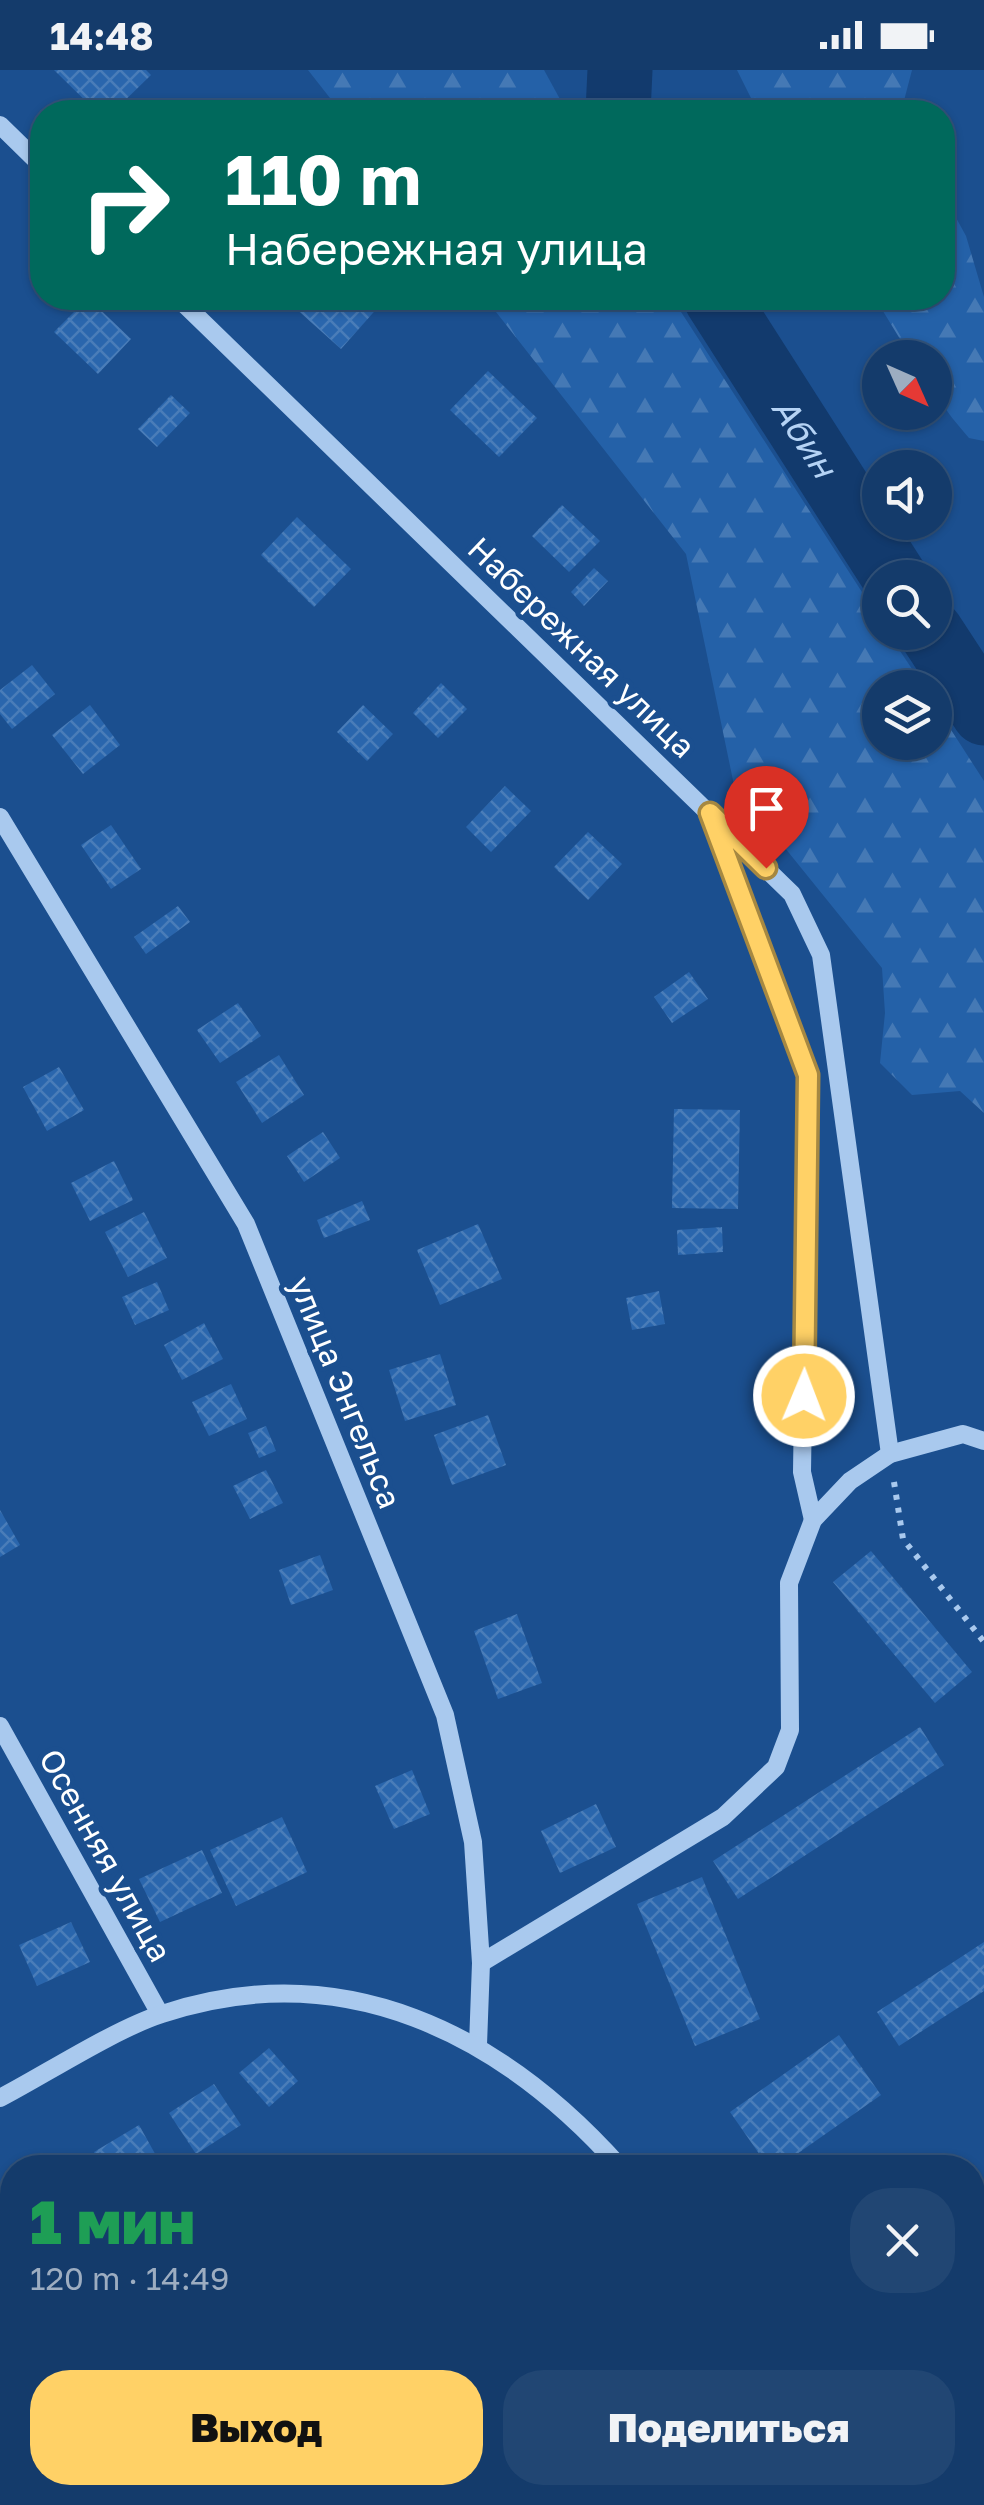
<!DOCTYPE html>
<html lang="ru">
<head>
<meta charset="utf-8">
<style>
	:root { --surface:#143b6b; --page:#214673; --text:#f1f3f6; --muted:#9dadc1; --line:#33557e; --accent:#ffd166 }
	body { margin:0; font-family:"Golos Text",sans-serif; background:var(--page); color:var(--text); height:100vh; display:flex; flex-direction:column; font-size:38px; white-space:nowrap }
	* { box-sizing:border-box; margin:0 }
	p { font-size:32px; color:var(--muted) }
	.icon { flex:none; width:55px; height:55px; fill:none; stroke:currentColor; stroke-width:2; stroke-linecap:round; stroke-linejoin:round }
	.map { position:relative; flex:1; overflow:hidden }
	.sheet { position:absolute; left:0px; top:2085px; width:985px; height:350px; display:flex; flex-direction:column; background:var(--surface); border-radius:40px 40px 0 0; box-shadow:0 2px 8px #0004,0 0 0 2px var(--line) }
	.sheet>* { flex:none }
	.banner { position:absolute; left:30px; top:30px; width:925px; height:210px; border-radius:40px; box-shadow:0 2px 8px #0004,0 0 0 2px var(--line); background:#00695c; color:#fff; overflow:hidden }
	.needle { width:65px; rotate:135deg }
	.fabs { position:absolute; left:862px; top:270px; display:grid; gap:20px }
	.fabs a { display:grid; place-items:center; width:90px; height:90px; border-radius:50%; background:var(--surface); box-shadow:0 2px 8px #0004,0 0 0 2px var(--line); font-size:50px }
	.pin { position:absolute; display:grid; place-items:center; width:85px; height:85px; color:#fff; margin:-102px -42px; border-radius:50% 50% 50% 0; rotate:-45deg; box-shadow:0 0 10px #0007 }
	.pin .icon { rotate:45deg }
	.me { position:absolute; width:110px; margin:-55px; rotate:1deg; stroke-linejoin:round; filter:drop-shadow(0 0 8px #0008) }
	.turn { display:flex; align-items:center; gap:35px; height:210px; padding:0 30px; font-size:45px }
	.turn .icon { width:130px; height:130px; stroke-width:2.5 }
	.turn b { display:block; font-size:70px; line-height:85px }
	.round { display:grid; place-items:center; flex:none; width:105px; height:105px; border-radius:40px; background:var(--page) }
	.headline { display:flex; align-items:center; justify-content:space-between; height:170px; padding:0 30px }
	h1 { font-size:60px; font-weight:800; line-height:75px; color:#1e9e55 }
	.primary-button { display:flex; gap:20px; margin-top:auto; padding:20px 30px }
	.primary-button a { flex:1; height:115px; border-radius:40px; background:var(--accent); color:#111; font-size:40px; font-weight:800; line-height:115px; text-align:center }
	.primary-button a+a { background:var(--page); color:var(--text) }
	.status { display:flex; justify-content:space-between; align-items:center; height:70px; padding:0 50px; background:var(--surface); direction:ltr }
	.status svg { height:28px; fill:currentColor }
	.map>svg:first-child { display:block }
	.forest { fill:url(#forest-firs) }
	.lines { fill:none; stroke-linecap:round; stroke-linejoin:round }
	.river { stroke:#123a6d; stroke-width:65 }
	.building { fill:url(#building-cross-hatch) }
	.path { stroke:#a9c9ee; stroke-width:6; stroke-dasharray:5 8; stroke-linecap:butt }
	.minor { stroke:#a9c9ee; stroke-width:18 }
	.route-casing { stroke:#a68842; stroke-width:25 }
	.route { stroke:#ffd166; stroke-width:18 }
	.labels { text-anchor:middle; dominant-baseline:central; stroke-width:10; stroke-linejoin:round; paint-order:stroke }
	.street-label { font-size:32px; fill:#fff; stroke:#1b4f8f }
	.water-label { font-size:35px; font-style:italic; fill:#b5d3f5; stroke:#1b4f8f }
</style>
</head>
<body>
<div class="status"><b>14:48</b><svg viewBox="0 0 49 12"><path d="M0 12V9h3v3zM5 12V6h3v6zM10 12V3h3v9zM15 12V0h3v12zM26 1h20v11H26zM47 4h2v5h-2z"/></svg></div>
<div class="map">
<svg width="984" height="2435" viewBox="0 0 984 2435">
	<defs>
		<pattern id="forest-firs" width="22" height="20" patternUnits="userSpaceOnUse" patternTransform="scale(2.5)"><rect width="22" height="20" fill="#2461a8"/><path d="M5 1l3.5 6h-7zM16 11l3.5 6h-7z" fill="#4579b5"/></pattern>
		<pattern id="building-cross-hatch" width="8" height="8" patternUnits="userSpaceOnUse" patternTransform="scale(2.5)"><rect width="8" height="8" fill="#2a66ad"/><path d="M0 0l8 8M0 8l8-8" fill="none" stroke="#4a7db9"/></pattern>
	</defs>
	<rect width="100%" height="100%" fill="#1b4f8f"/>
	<!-- forest -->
	<g class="forest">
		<polygon points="308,0 544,0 567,42 341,42"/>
		<polygon points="737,0 912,0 901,42 758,42"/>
		<path d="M943,124L966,166L984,227V371L969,368C942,336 935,330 935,288L911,287L875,228H942Z"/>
		<polygon points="485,228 672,228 880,550 880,562 888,563 924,617 880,618 880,672 935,672 935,635 984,711 984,1043 960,1021 912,1025 880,993 885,943 882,898 734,715 686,484"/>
	</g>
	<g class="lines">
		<!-- river -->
		<g class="river">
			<polyline points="618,42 620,0"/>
			<path id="s1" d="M716,228L895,508"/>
			<polyline points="931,562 984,643"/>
		</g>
	</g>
	<!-- building -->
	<g class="building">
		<polygon points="54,0 146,0 151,5 113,42 97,42"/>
		<polygon points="88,228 131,269 98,304 54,262"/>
		<polygon points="284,228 372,228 380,235 341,279"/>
		<polygon points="488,301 537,348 499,387 450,340"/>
		<polygon points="171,325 190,343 157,377 138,359"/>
		<polygon points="562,435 600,471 569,502 532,466"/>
		<polygon points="297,447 351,499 314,537 261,485"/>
		<polygon points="594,498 608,511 584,536 571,522"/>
		<polygon points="32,595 55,624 12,659 0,644 0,620"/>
		<polygon points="441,613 467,639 438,668 413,643"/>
		<polygon points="90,635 120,675 83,704 52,665"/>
		<polygon points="363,635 393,664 367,691 337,662"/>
		<polygon points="505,716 531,741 491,782 466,757"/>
		<polygon points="111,755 141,799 111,819 81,775"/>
		<polygon points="588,762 622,794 588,830 554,797"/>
		<polygon points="178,836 190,852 146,884 134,867"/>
		<polygon points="689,902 708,929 672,953 654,927"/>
		<polygon points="238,933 261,966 220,993 197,960"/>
		<polygon points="279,985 304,1025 262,1053 236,1012"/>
		<polygon points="59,997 84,1040 47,1061 23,1017"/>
		<polygon points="674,1039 740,1040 738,1139 672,1138"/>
		<polygon points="323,1062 340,1088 304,1112 287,1086"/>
		<polygon points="114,1091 133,1130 90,1151 71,1113"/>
		<polygon points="362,1131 370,1150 324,1168 317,1150"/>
		<polygon points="144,1142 167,1188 128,1207 105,1162"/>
		<polygon points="478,1154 502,1209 440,1235 417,1180"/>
		<polygon points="722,1157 723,1182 678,1185 677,1160"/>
		<polygon points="157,1212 169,1240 135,1255 122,1227"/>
		<polygon points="659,1221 665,1254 632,1260 626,1228"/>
		<polygon points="204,1253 223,1289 182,1310 164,1275"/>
		<polygon points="440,1284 456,1335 405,1351 389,1300"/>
		<polygon points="231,1314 247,1349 209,1366 192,1332"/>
		<polygon points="488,1345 506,1395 452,1415 434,1365"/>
		<polygon points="266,1356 276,1381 259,1388 248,1363"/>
		<polygon points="266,1400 283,1433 250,1449 233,1416"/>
		<polygon points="0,1440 20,1475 0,1487"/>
		<polygon points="871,1481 972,1602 935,1633 833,1512"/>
		<polygon points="320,1485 333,1520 291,1535 279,1500"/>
		<polygon points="517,1544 542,1613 498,1629 474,1561"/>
		<polygon points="920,1657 944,1695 738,1829 713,1791"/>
		<polygon points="412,1700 430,1744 394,1759 375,1716"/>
		<polygon points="596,1734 616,1777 560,1803 541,1761"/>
		<polygon points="282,1747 307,1802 236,1836 210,1780"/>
		<polygon points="202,1780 222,1823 160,1852 139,1809"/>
		<polygon points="702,1807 760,1949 695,1976 637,1834"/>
		<polygon points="71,1852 90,1892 37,1916 19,1875"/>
		<polygon points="984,1872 984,1921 899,1976 877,1942"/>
		<polygon points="839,1965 881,2025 777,2098 769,2098 730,2042"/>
		<polygon points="269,1978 298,2011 269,2037 239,2003"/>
		<polygon points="214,2014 241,2055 196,2084 169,2043"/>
		<polygon points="139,2055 163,2098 103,2098 94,2082"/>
		<polygon points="984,2386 984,2435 967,2435 961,2422 972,2422 972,2390"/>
		<polygon points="108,2422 181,2422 167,2435 110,2435 103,2427"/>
	</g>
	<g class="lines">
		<!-- path -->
		<polyline class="path" points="894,1412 903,1469 984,1572"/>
		<!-- minor -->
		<g class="minor">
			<polyline points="0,55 42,96"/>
			<polyline points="178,228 792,824 821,885 890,1384"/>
			<polyline points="0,747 246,1154 445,1645 473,1772 481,1893 478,1975"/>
			<polyline points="712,748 808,1005 802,1402 813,1450"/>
			<polyline points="0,1656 160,1944"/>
			<polyline points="481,1893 723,1747 776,1697 790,1660 789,1513 813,1450 850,1411 890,1384 963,1364 984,1371"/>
			<path d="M0,2028C46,2004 115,1959 162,1944C343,1884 501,1963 621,2098"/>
			<polyline points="972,2258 984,2276"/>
			<polyline points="808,2422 814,2435"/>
			<polyline points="360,2435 376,2422"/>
			<polyline points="643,2435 649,2422"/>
		</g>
	</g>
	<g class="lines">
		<defs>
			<polyline id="route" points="766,798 710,743 808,1005 804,1326"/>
		</defs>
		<!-- route casing -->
		<use href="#route" class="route-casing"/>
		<!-- route -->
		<use href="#route" class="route"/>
	</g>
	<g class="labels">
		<!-- street labels -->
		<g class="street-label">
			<text transform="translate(582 577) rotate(44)">Набережная улица</text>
			<text transform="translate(346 1322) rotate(68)">улица Энгельса</text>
			<text transform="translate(106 1785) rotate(61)">Осенняя улица</text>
		</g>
		<!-- water labels -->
		<g class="water-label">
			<text stroke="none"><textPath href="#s1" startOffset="165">Абин</textPath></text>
		</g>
	</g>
</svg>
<div class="fabs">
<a><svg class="needle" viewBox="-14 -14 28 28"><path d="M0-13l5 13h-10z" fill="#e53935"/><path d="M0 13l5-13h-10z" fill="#9dadc1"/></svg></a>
<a><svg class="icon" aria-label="sound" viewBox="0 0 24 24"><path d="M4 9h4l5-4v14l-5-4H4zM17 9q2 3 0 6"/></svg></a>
<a><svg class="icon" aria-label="search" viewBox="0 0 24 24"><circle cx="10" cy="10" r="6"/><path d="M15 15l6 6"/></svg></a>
<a><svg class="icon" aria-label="layers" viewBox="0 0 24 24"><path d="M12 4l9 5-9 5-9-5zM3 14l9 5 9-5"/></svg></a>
</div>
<div class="pin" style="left:766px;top:798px;background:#d93025"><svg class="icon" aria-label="arrive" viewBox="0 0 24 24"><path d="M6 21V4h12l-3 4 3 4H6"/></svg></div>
<svg class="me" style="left:804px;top:1326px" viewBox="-20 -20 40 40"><circle r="17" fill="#ffd166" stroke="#fff" stroke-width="3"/><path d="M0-11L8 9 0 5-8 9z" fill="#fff"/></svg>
<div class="banner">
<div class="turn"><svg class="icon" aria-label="right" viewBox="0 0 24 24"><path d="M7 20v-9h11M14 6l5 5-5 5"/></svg><div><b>110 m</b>Набережная улица</div></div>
</div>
<section class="sheet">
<div class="headline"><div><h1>1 мин</h1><p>120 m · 14:49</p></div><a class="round"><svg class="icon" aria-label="close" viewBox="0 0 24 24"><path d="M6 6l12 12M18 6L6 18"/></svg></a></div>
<div class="primary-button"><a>Выход</a><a>Поделиться</a></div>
</section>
</div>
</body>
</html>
